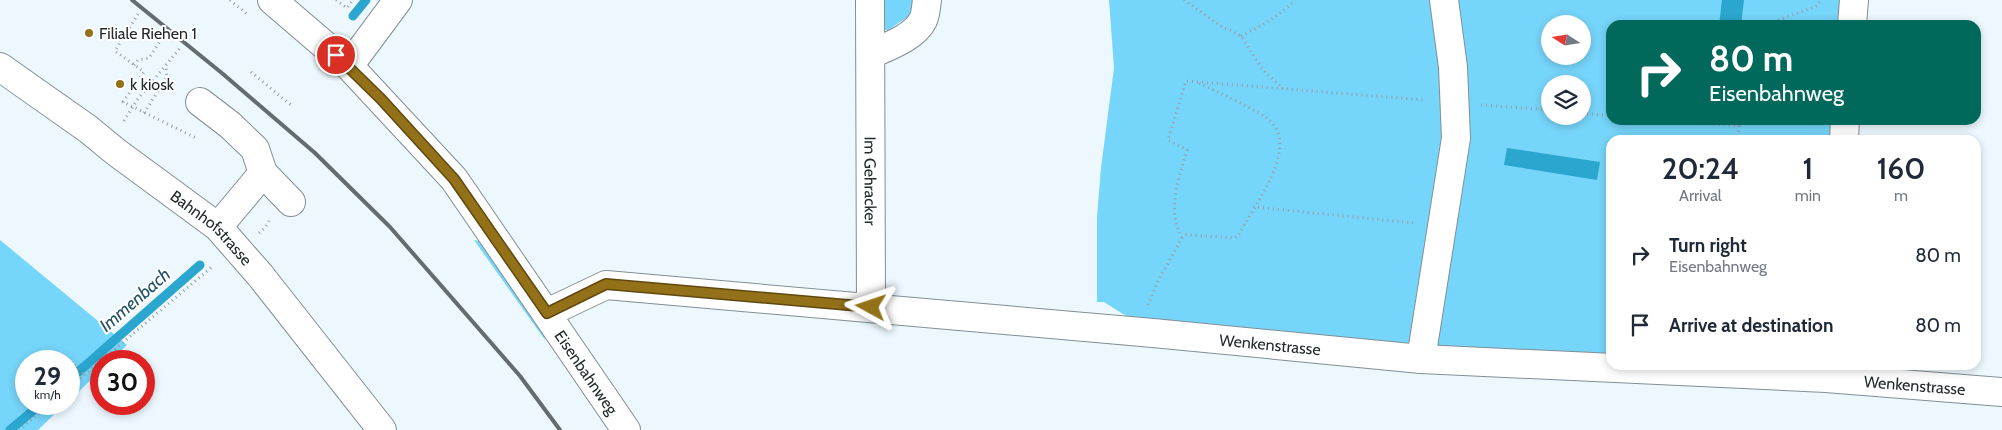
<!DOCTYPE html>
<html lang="en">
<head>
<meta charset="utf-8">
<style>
	:root { --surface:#fff; --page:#f6f6f7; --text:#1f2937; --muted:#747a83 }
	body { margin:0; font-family:Cabin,sans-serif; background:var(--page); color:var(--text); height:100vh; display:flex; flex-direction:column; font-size:19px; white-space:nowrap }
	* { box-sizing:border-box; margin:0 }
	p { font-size:16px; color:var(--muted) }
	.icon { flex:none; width:28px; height:28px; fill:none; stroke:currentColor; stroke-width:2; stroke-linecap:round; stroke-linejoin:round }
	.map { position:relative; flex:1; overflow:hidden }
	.panel { position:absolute; left:1606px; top:135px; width:375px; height:235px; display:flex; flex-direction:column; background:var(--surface); border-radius:15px; box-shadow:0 2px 8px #0003 }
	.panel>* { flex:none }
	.top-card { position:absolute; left:1606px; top:20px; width:375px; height:105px; border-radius:15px; box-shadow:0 2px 8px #0003; background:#00695c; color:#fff; overflow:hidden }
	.needle { width:32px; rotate:282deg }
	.fabs { position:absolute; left:1541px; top:15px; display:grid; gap:10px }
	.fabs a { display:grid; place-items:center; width:50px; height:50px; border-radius:50%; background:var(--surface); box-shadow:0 2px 8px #0003; font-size:25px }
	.speed { position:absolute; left:15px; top:350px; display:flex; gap:10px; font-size:25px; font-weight:700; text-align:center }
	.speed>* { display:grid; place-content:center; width:65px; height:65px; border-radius:50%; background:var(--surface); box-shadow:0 2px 8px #0003; line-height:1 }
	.speed small { font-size:12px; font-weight:400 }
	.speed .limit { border:8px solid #d22; background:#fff; color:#111 }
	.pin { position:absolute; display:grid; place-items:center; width:42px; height:42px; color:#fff; margin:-21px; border:2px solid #fff; border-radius:50%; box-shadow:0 1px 5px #0007 }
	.me { position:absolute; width:55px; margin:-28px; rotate:275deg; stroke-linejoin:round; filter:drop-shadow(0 0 4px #0008) }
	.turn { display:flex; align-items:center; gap:18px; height:105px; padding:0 20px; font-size:22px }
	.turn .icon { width:65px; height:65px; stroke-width:2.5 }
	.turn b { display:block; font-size:35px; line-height:42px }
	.eta { display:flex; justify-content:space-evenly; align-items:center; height:85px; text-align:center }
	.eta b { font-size:30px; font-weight:600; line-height:35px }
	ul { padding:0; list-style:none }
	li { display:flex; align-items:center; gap:15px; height:70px; padding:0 20px }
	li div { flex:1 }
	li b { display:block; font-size:19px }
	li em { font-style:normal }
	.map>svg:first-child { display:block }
	.green { fill:#76d5fa; fill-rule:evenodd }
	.water { fill:#2ba6cf }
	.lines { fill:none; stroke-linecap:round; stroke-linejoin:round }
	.stream { stroke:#2ba6cf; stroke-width:9 }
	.minor-casing { stroke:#818f95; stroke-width:30 }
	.path { stroke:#959ea3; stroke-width:3; stroke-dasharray:1 4; stroke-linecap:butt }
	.minor { stroke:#fff; stroke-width:28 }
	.rail { stroke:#646c70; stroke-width:4 }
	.route-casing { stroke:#604910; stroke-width:12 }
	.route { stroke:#937118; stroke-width:9 }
	.poi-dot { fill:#937118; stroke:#fff; stroke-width:2 }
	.labels { text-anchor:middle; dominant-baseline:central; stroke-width:4; stroke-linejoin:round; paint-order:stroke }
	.poi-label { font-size:16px; fill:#242a2c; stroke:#fff; text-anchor:start }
	.street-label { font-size:16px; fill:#242a2c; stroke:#fff }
	.water-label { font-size:18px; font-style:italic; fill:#215163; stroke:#fff }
</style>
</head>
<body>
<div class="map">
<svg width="2002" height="430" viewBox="0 0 2002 430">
	<rect width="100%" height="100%" fill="#ecf8fe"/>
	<!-- green -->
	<g class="green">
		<polygon points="879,0 913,0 912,14 888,30 884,30"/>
		<path d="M1109,0H1854L1852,25H1611V120H1845L1844,140H1611V365L1153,333L1104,302H1097V217L1101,168L1114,68ZM1550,24H1582V56H1550ZM1550,84H1582V116H1550Z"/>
		<polygon points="0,240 127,345 110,361 101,361 101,370 69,401 69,361 26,361 26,404 65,404 38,430 0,430"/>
		<polygon points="474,240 483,242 541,320 545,340"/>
	</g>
	<!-- water -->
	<g class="water">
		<polygon points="1722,0 1744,0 1741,25 1719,25"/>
		<polygon points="1507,148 1600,162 1597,180 1504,165"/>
	</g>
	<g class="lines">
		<!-- stream -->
		<g class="stream">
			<polyline points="353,16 366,0"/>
			<polyline points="69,380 200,265"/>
			<polyline points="10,430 41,404"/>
		</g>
		<defs>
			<g id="minor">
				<path id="s1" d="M272,0L349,66L454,179L626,430"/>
				<path id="s2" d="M870,0L871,307"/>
				<polyline points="1852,25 1854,0"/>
				<path d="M871,54C887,47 915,37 923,20C926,14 926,6 927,0"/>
				<polyline points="349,66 398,0"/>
				<path id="s3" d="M0,67L88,129L116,152L218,227L260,275L382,430"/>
				<polyline points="200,102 230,125 255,149 263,173"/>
				<polyline points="1844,140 1845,120"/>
				<polyline points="218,227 263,173 291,202"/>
				<path id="s4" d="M547,313L606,285L1153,333L1421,359L1826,378L2002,392"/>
				<polyline points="1421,359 1456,138 1453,67 1444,0"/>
			</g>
		</defs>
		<!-- minor casing -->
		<use href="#minor" class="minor-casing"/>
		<!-- path -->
		<g class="path">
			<polyline points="230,0 247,14"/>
			<polyline points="336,0 347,8 353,0"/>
			<polyline points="1184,0 1221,26 1241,36 1262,69 1283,89"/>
			<polyline points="138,14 115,51 144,72 123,102 198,139"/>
			<polyline points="1764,25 1817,6 1821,0"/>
			<path d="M1241,36C1261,26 1280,16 1295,0"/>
			<polyline points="134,65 138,60 149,58 164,35"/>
			<polyline points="251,72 292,106"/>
			<polyline points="1481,105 1550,110"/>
			<polyline points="144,113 167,77 166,67"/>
			<polyline points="1582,113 1611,116"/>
			<polyline points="1664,120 1739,126 1737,140"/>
			<polyline points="124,121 137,100 180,48"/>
			<polyline points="1253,207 1415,223"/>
			<polyline points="259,233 265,228 269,221"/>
			<path d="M1182,238C1166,210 1179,178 1187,150L1168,140L1186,81L1425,100"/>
			<path d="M1148,305L1158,281L1182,238L1186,235L1234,238L1238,236C1251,210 1297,153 1273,124C1262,111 1216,92 1199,83"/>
			<polyline points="71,362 84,375"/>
			<polyline points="69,388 213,266"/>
			<polyline points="19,430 50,404"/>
		</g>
		<!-- minor -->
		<use href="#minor" class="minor"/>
		<!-- rail -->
		<polyline class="rail" points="132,0 223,74 315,153 390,227 520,376 560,430"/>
	</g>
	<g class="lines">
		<defs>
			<polyline id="route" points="336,55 381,99 454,179 547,313 606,284 871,307"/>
		</defs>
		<!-- route casing -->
		<use href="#route" class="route-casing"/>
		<!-- route -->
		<use href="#route" class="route"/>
	</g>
	<!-- markers -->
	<g class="poi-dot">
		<circle cx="89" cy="33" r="5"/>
		<circle cx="120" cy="84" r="5"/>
	</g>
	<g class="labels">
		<!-- poi labels -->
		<g class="poi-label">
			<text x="99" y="33">Filiale Riehen 1</text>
			<text x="130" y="84">k kiosk</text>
		</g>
		<!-- street labels -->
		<g class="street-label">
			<text stroke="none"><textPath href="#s2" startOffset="181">Im Gehracker</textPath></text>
			<text stroke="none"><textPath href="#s3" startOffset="266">Bahnhofstrasse</textPath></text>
			<text stroke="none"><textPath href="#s4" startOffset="732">Wenkenstrasse</textPath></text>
			<text stroke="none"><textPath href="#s1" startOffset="490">Eisenbahnweg</textPath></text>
			<text stroke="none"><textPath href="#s4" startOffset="1378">Wenkenstrasse</textPath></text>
		</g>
		<!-- water labels -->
		<g class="water-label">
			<text transform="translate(135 300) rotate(-41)">Immenbach</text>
		</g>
	</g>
</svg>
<div class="fabs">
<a><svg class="needle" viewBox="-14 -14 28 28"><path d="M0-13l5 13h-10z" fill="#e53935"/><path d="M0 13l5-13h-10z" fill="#747a83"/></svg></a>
<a><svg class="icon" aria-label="layers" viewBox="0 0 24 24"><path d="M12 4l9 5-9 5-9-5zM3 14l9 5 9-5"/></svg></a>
</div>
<div class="speed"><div>29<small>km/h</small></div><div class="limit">30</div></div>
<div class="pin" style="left:336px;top:55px;background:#d93025"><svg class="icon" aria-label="arrive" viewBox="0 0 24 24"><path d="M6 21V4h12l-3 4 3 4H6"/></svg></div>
<svg class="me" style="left:871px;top:307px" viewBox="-20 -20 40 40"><path d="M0-17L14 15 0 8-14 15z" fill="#937118" stroke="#fff" stroke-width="4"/></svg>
<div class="top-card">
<div class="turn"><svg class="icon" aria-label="right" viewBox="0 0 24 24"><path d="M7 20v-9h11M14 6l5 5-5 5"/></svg><div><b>80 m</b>Eisenbahnweg</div></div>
</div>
<section class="panel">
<div class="eta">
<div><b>20:24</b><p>Arrival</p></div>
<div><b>1</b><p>min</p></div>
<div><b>160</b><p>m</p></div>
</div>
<ul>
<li><svg class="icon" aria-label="right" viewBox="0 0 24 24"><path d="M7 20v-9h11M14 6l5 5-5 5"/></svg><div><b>Turn right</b><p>Eisenbahnweg</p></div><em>80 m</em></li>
<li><svg class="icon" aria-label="arrive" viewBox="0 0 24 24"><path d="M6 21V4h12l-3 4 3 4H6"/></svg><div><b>Arrive at destination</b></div><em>80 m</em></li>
</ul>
</section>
</div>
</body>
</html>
